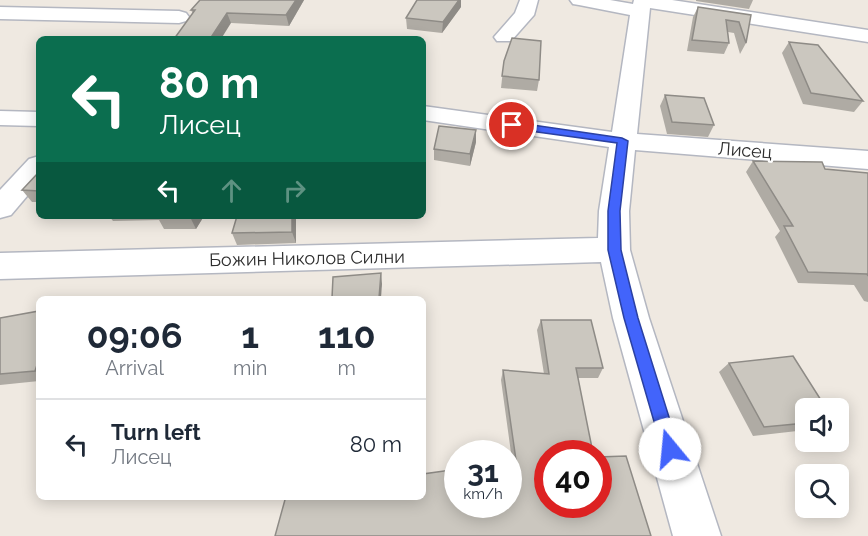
<!DOCTYPE html>
<html lang="en">
<head>
<meta charset="utf-8">
<style>
	:root { --surface:#fff; --page:#f2f2f3; --text:#1f2937; --muted:#747a83; --line:#e0e1e3 }
	body { margin:0; font-family:Raleway,sans-serif; background:var(--page); color:var(--text); height:100vh; display:flex; flex-direction:column; font-size:22px; white-space:nowrap }
	* { box-sizing:border-box; margin:0 }
	p { font-size:20px; color:var(--muted) }
	.icon { flex:none; width:33px; height:33px; fill:none; stroke:currentColor; stroke-width:2; stroke-linecap:round; stroke-linejoin:round }
	.map { position:relative; flex:1; overflow:hidden }
	.sheet { position:absolute; left:36px; top:296px; width:390px; height:204px; display:flex; flex-direction:column; background:var(--surface); border-radius:9px; box-shadow:0 3px 15px #0003 }
	.sheet>* { flex:none }
	.top-card { position:absolute; left:36px; top:36px; width:390px; height:183px; border-radius:9px; box-shadow:0 3px 15px #0003; background:#0b6e4f; color:#fff; overflow:hidden }
	.controls { position:absolute; left:795px; top:398px; display:grid; gap:12px }
	.controls a { display:grid; place-items:center; width:54px; height:54px; border-radius:9px; background:var(--surface); box-shadow:0 3px 15px #0003; font-size:30px }
	.speed { position:absolute; left:444px; top:440px; display:flex; gap:12px; font-size:30px; font-weight:700; text-align:center }
	.speed>* { display:grid; place-content:center; width:78px; height:78px; border-radius:50%; background:var(--surface); box-shadow:0 3px 15px #0003; line-height:1 }
	.speed small { font-size:15px; font-weight:400 }
	.speed .limit { border:9px solid #d22; background:#fff; color:#111 }
	.pin { position:absolute; display:grid; place-items:center; width:51px; height:51px; color:#fff; margin:-26px; border:3px solid #fff; border-radius:50%; box-shadow:0 2px 6px #0007 }
	.me { position:absolute; width:66px; margin:-33px; rotate:343deg; stroke-linejoin:round; filter:drop-shadow(0 0 4px #0008) }
	.turn { display:flex; align-items:center; gap:21px; height:126px; padding:0 24px; font-size:27px }
	.turn .icon { width:78px; height:78px; stroke-width:2.5 }
	.turn b { display:block; font-size:42px; line-height:51px }
	.lanes { display:flex; align-items:center; height:57px; padding:0 24px; background:#0003; justify-content:center; gap:30px; direction:ltr }
	.lanes .off { opacity:.35 }
	.eta { display:flex; justify-content:space-evenly; align-items:center; height:102px; text-align:center }
	.eta b { font-size:36px; font-weight:700; line-height:42px }
	ul { padding:0; list-style:none }
	li { display:flex; align-items:center; gap:18px; height:90px; padding:0 24px; border-top:2px solid var(--line) }
	li div { flex:1 }
	li b { display:block; font-size:22px }
	li em { font-style:normal }
	.map>svg:first-child { display:block }
	.lines { fill:none; stroke-linecap:round; stroke-linejoin:round }
	.minor-casing { stroke:#b4b7c1; stroke-width:3 }
	.minor { fill:#fff; fill-rule:evenodd }
	.wall { fill:#afaba4 }
	.shaded-wall { fill:#8e8b86 }
	.building { fill:#cbc7bf; stroke:#8e8b86; stroke-width:1.5 }
	.route { fill:#4264fb; stroke:#2b41a3; stroke-width:1.5 }
	.labels { text-anchor:middle; dominant-baseline:central; stroke-width:4.5; stroke-linejoin:round; paint-order:stroke }
	.street-label { font-size:18px; fill:#2e2e2e; stroke:#fff }
</style>
</head>
<body>
<div class="map">
<svg width="868" height="536" viewBox="0 0 868 536">
	<rect width="100%" height="100%" fill="#efe9e1"/>
	<g class="lines">
		<defs>
			<g id="minor">
				<polygon points="520,0 538,0 534,15 511,41 497,41 494,37 515,13"/>
				<polygon points="570,0 610,0 633,4 634,0 672,0 868,30 868,42 650,8 637,134 868,151 868,169 635,150 629,211 630,250 649,318 721,536 673,536 613,318 601,262 0,279 0,253 598,238 599,211 609,147 423,120 423,106 612,132 630,15 579,5 573,4"/>
				<polygon points="0,7 179,11 186,13 189,17 186,21 179,23 0,19"/>
				<polygon points="0,111 39,112 39,126 0,125"/>
				<polygon points="39,156 39,182 11,215 0,218 0,190 29,159"/>
			</g>
		</defs>
		<!-- minor casing -->
		<use href="#minor" class="minor-casing"/>
		<!-- minor -->
		<use href="#minor" class="minor"/>
	</g>
	<!-- wall -->
	<g class="wall">
		<polygon points="304,0 289,26 231,23 193,14 191,10"/>
		<polygon points="696,0 753,0 749,9 696,1"/>
		<polygon points="461,7 442,33 407,29 406,18"/>
		<polygon points="698,7 751,15 746,43 740,54 734,33 728,32 729,43 724,54 687,51 693,17"/>
		<polygon points="789,42 863,101 854,112 803,104 782,53"/>
		<polygon points="504,61 539,80 537,91 501,88"/>
		<polygon points="665,95 714,125 708,137 667,134 660,106"/>
		<polygon points="476,130 476,142 470,166 434,160 434,149"/>
		<polygon points="753,161 825,169 868,173 868,302 864,301 854,285 798,283 775,237 780,231 746,172"/>
		<polygon points="39,172 39,202 32,202 22,190"/>
		<polygon points="109,216 204,216 196,229 164,229 159,220 113,221"/>
		<polygon points="237,216 296,216 296,243 237,245 232,233"/>
		<polygon points="39,311 39,381 0,385 0,318"/>
		<polygon points="541,320 603,368 598,378 578,378 548,504 512,460 501,380 503,370 544,374 537,330"/>
		<polygon points="729,363 806,408 806,430 753,436 719,372"/>
	</g>
	<!-- shaded-wall -->
	<g class="shaded-wall">
		<polygon points="296,0 304,0 289,26 286,15"/>
		<polygon points="459,0 461,0 461,7 442,33 443,22"/>
		<polygon points="227,13 231,23 221,39 210,39"/>
		<polygon points="476,130 476,142 470,166 470,154"/>
		<polygon points="191,216 204,216 196,229 190,217"/>
		<polygon points="292,216 296,216 296,243 292,232"/>
		<polygon points="381,273 382,284 381,298 379,298"/>
		<polygon points="39,359 39,374 35,371"/>
	</g>
	<!-- building -->
	<g class="building">
		<polygon points="200,0 296,0 286,15 227,13 210,39 174,39 195,10 191,10"/>
		<polygon points="417,0 459,0 443,22 406,18"/>
		<polygon points="698,7 751,15 746,43 739,22 726,20 729,43 692,40"/>
		<polygon points="512,38 541,41 539,80 502,76 504,61"/>
		<polygon points="789,42 818,45 863,101 811,93"/>
		<polygon points="665,95 704,98 714,125 672,122"/>
		<polygon points="439,126 476,130 470,154 434,149"/>
		<polygon points="753,161 822,162 825,169 868,173 868,276 867,274 808,272 784,226 793,226"/>
		<polygon points="39,172 39,191 22,190"/>
		<polygon points="158,216 191,216 190,217 157,217"/>
		<polygon points="237,216 292,216 292,232 232,233"/>
		<polygon points="381,273 379,298 332,298 333,277"/>
		<polygon points="282,297 281,298 265,298"/>
		<polygon points="39,311 39,359 35,371 0,374 0,318"/>
		<polygon points="541,320 591,320 603,368 576,368 593,453 548,453 548,504 598,504 598,457 626,456 651,536 275,536 286,496 423,496 423,474 458,469 458,504 508,504 508,461 516,460 503,370 549,374"/>
		<polygon points="793,356 826,408 806,408 806,423 764,427 729,363"/>
	</g>
	<!-- route -->
	<polygon class="route" points="512,122 622,138 628,141 620,211 621,250 638,318 679,449 677,455 670,458 664,455 662,449 624,318 608,250 608,211 617,143 508,128 506,125"/>
	<g class="labels">
		<!-- street labels -->
		<g class="street-label">
			<text transform="translate(745 150) rotate(4)">Лисец</text>
			<text transform="translate(307 258) rotate(-1)">Божин Николов Силни</text>
		</g>
	</g>
</svg>
<div class="controls">
<a><svg class="icon" aria-label="sound" viewBox="0 0 24 24"><path d="M4 9h4l5-4v14l-5-4H4zM17 9q2 3 0 6"/></svg></a>
<a><svg class="icon" aria-label="search" viewBox="0 0 24 24"><circle cx="10" cy="10" r="6"/><path d="M15 15l6 6"/></svg></a>
</div>
<div class="speed"><div>31<small>km/h</small></div><div class="limit">40</div></div>
<div class="pin" style="left:512px;top:125px;background:#d93025"><svg class="icon" aria-label="arrive" viewBox="0 0 24 24"><path d="M6 21V4h12l-3 4 3 4H6"/></svg></div>
<svg class="me" style="left:670px;top:449px" viewBox="-20 -20 40 40"><circle r="19" fill="#fff"/><path d="M0-13L10 11 0 6-10 11z" fill="#4264fb"/></svg>
<div class="top-card">
<div class="turn"><svg class="icon" aria-label="left" viewBox="0 0 24 24"><path d="M17 20v-9H6M10 6l-5 5 5 5"/></svg><div><b>80 m</b>Лисец</div></div>
<div class="lanes"><svg class="icon" aria-label="left" viewBox="0 0 24 24"><path d="M17 20v-9H6M10 6l-5 5 5 5"/></svg><svg class="icon off" aria-label="ahead" viewBox="0 0 24 24"><path d="M12 20V5M6 11l6-6 6 6"/></svg><svg class="icon off" aria-label="right" viewBox="0 0 24 24"><path d="M7 20v-9h11M14 6l5 5-5 5"/></svg></div>
</div>
<section class="sheet">
<div class="eta">
<div><b>09:06</b><p>Arrival</p></div>
<div><b>1</b><p>min</p></div>
<div><b>110</b><p>m</p></div>
</div>
<ul>
<li><svg class="icon" aria-label="left" viewBox="0 0 24 24"><path d="M17 20v-9H6M10 6l-5 5 5 5"/></svg><div><b>Turn left</b><p>Лисец</p></div><em>80 m</em></li>
</ul>
</section>
</div>
</body>
</html>
